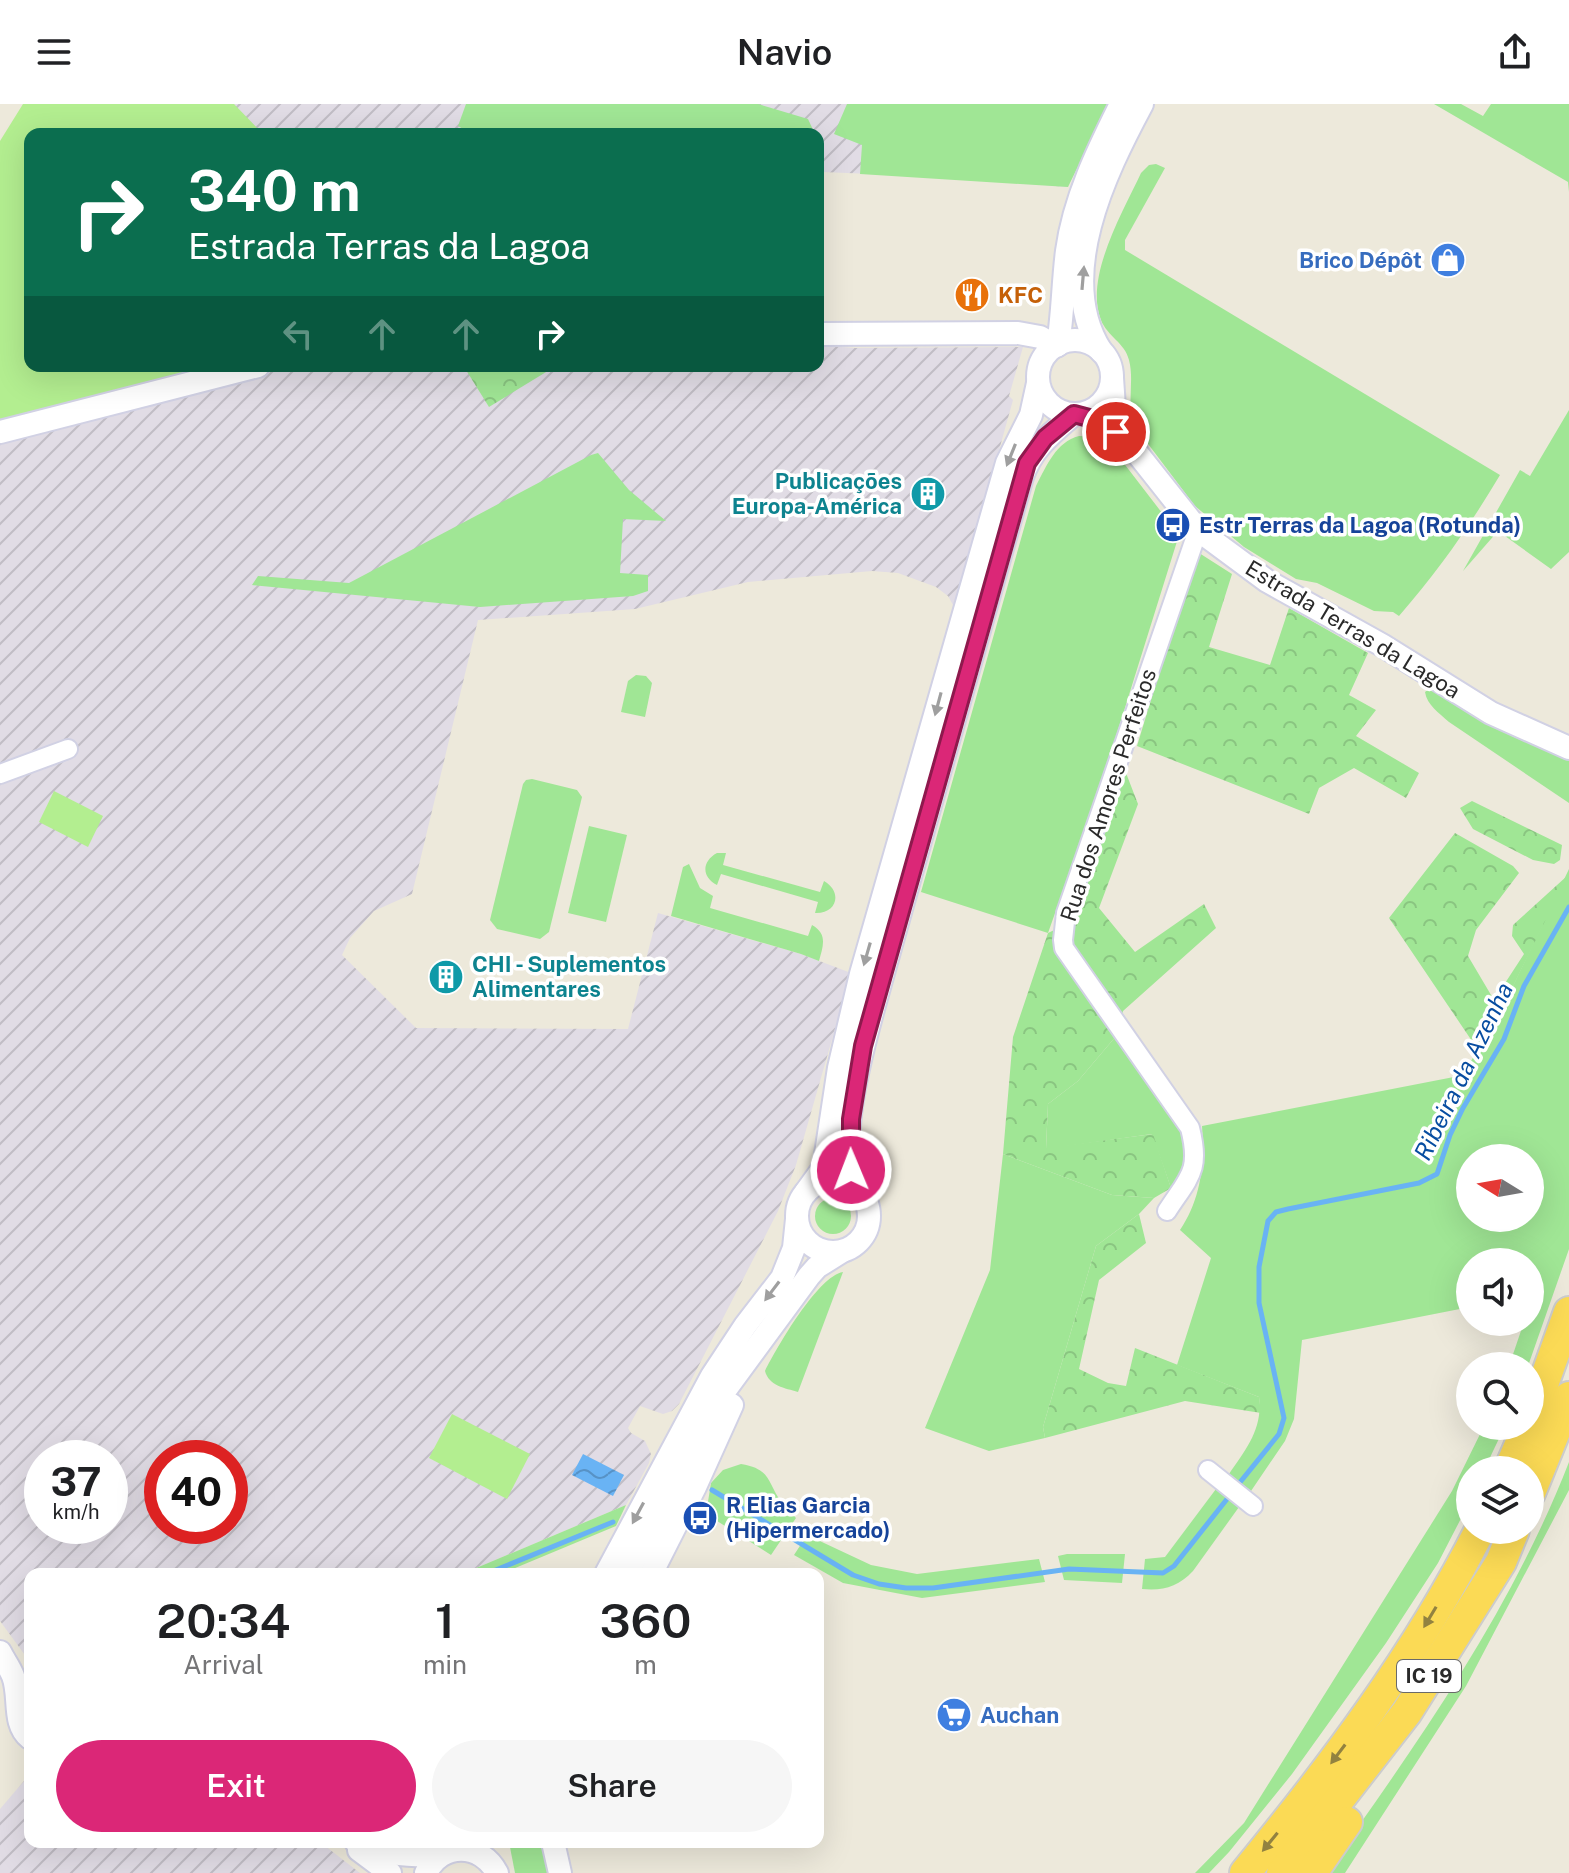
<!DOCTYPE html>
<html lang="en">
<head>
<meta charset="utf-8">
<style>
	:root { --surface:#fff; --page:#f6f6f6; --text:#202124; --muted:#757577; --accent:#db2777 }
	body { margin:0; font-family:"Public Sans",sans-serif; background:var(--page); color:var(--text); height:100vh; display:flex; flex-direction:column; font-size:30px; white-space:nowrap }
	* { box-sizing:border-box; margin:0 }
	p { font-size:26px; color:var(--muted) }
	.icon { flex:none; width:44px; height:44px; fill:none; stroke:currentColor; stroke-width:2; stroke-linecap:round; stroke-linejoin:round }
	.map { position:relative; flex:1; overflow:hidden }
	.drawer { position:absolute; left:24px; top:1464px; width:800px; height:280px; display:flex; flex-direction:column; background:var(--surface); border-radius:16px; box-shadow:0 8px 32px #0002 }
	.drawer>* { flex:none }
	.banner { position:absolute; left:24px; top:24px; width:800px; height:244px; border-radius:16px; box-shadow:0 8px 32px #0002; background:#0b6e4f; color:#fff; overflow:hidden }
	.needle { width:52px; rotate:281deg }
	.controls { position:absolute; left:1456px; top:1040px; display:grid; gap:16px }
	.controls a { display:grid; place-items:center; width:88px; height:88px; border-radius:50%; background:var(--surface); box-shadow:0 8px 32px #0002; font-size:40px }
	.speed { position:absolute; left:24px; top:1336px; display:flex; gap:16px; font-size:40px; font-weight:700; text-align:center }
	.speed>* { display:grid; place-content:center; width:104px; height:104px; border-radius:50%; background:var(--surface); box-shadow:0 8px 32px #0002; line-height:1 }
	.speed small { font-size:20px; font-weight:400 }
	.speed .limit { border:12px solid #d22; background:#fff; color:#111 }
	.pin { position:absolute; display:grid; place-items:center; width:68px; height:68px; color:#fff; margin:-34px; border:4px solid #fff; border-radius:50%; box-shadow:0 2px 8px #0007 }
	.me { position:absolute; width:88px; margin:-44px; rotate:359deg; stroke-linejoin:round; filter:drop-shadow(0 0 6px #0008) }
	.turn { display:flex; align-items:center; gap:28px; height:168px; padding:0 32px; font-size:36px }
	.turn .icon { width:104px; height:104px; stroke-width:2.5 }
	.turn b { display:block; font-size:56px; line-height:68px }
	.lanes { display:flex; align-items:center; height:76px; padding:0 32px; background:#0003; justify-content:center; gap:40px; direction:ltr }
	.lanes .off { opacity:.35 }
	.eta { display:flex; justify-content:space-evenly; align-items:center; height:136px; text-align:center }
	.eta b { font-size:48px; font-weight:600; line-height:56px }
	.action { display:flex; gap:16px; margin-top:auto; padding:16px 32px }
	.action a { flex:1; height:92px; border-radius:48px; background:var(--accent); color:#fff; font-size:32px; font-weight:600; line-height:92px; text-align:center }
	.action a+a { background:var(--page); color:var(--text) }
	header { display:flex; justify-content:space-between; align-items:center; height:104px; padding:0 32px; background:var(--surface); font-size:36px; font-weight:600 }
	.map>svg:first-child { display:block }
	.industrial { fill:url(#industrial-furrows); fill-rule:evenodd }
	.grass { fill:#a0e695; fill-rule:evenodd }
	.forest { fill:url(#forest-crowns) }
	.pitch { fill:#b3ee90 }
	.water { fill:url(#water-waves) }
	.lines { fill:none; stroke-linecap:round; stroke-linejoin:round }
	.stream { stroke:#69b3f4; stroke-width:5 }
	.minor-casing { stroke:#d1d1e4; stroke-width:22 }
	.tertiary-casing { stroke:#d1d1e4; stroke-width:26 }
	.trunk-casing { stroke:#ccc; stroke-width:34 }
	.minor { stroke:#fff; stroke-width:18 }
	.tertiary { stroke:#fff; stroke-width:22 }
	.trunk { stroke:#fbda55; stroke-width:30 }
	.oneway { fill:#9f9f9f }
	.oneway2 { fill:#928240 }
	.route-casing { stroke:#8e194d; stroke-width:20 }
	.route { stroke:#db2777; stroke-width:14 }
	.labels { text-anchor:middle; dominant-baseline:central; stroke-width:7; stroke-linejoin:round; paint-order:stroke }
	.shield { fill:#fff; stroke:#6a6a6a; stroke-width:2 }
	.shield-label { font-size:20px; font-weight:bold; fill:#2a2a2a }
	.shop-label { font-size:22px; font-weight:bold; fill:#366cbe; stroke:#fff; text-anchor:end }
	.food-label { font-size:22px; font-weight:bold; fill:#c56008; stroke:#fff; text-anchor:start }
	.culture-label { font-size:22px; font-weight:bold; fill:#0d838f; stroke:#fff; text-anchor:end }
	.transit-label { font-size:22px; font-weight:bold; fill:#164399; stroke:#fff; text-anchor:start }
	.street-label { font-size:22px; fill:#2a2a2a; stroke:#fff }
	.water-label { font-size:24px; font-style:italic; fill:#074da1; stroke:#fff }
</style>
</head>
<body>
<header><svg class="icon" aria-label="menu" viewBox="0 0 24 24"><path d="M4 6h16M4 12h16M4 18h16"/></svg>Navio<svg class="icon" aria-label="share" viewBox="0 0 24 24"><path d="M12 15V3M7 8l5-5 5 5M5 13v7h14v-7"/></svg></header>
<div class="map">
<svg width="1569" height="1769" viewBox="0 0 1569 1769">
	<defs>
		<pattern id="industrial-furrows" width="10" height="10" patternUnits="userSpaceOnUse" patternTransform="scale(2)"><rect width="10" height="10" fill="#e1dce5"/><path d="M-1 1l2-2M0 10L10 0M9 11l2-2" fill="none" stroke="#c1bdc5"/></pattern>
		<pattern id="forest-crowns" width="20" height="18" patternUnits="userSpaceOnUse" patternTransform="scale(2)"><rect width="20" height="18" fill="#a0e695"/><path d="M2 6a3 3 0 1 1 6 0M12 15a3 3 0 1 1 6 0" fill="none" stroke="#8ac581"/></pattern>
		<pattern id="water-waves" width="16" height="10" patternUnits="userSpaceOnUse" patternTransform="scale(2)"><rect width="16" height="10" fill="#69b3f4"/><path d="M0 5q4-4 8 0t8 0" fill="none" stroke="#5792c6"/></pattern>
	</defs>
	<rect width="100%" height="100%" fill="#ede9db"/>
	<!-- industrial -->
	<g class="industrial">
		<polygon points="233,0 1108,0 1068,83 921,72 822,68 823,97 818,97 818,30 261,30"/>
		<path d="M818,241L854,244L1023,243L1009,292L1013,296L954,508L952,507L953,501L948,492L936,483L898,469L872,467L748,478L635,505L478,516L412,790L374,807L350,834L342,851L416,924L628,925L658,809L801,850L851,869L796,1061L778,1107L679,1300L672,1307L663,1310L640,1302L628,1324L631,1329L645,1337L651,1350L649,1359L626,1401L462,1470H30V1558L0,1517V317L221,262H818ZM42,1354H110V1422H42ZM162,1354H230V1422H162Z"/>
		<polygon points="30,1670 30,1738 320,1738 360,1769 0,1769 0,1705"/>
	</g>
	<!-- grass -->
	<g class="grass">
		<polygon points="466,0 758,0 808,15 815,30 472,30 458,22"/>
		<polygon points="847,0 1108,0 1068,83 860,70 862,41 834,30"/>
		<polygon points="1434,0 1461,0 1483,12 1491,0 1569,0 1569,88 1568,78"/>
		<path d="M1156,60L1165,64L1125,136V146L1500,371C1469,423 1439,466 1399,512L1393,508L1374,507L1317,479L1296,475L1244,443L1195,402L1136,324C1125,303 1135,279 1129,256C1125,239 1107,232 1101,216C1084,173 1123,108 1141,69L1149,61Z"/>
		<polygon points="1569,306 1569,448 1551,465 1498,427 1463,467 1520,366 1530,372"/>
		<path d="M1079,332L1099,333L1109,340L1179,431L1103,674L1048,829L921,788L1036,382C1047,361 1056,338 1079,332Z"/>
		<polygon points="598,349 629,386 666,417 623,415 620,469 648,471 648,487 633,492 480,503 252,481 258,472 349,479 591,351"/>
		<polygon points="636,571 646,572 652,579 645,613 621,608 628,577"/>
		<path d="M1429,585L1514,633L1569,657V699L1449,618C1439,609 1427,601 1425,588Z"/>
		<polygon points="532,675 577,686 582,693 549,828 540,835 497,825 490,816 523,680 526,676"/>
		<polygon points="589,722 627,731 606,818 568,809"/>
		<path d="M717,749H726L723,761L820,788L824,777C843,788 837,810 815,809L818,798L721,770L717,781C701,773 702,757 717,749Z"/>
		<path d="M689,760L700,784L713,792L710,804L808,832L812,821C828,830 823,842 819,857L801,850L671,812L683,763Z"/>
		<path d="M1569,765V1145L1528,1262H1509L1524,1218H1530V1202L1534,1192H1530V1158H1470V1203L1302,1236L1294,1315L1285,1337L1251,1387L1229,1370C1246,1345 1263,1325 1259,1293L1177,1261L1211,1154L1180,1126C1201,1095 1205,1059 1202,1022L1459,972L1468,962L1501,907ZM1470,1054H1530V1114H1470Z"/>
		<path d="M1117,931L1186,1030C1192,1048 1184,1071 1171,1084L1152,1030L1046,1045L1048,1000L1078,977Z"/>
		<polygon points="1003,1050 1112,1091 1154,1094 1139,1110 1096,1142 1043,1323 1045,1334 989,1347 925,1324 990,1166"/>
		<circle cx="833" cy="1112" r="18"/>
		<path d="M843,1168L798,1288C785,1284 769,1282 765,1267C777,1243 818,1172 843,1168Z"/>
		<polygon points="1484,1322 1505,1322 1484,1366 1470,1366 1470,1397 1438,1459 1386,1539 1292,1670 1229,1748 1209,1769 1195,1769 1244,1719 1452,1387"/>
		<path d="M1569,1358V1386L1466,1582L1345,1769H1325C1418,1639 1511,1507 1569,1358Z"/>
		<path d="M741,1360C772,1365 767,1379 782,1399C786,1404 791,1409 796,1414L771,1451L706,1410L711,1379L723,1366Z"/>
		<path d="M1216,1385L1239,1403L1193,1467C1178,1483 1163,1487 1142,1485L1145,1455L1165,1453Z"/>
		<polygon points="626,1401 616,1422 501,1470 462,1470"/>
		<polygon points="807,1431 871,1461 917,1470 1039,1455 1045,1478 922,1494 843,1479 794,1451"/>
		<polygon points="1067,1450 1125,1450 1122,1479 1064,1476 1058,1452"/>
		<polygon points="509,1738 545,1738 552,1769 515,1769"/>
	</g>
	<!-- forest -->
	<g class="forest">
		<polygon points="468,262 556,262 489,303 466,266"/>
		<polygon points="1196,447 1232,470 1209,543 1270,561 1289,504 1368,549 1349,591 1376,606 1356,632 1419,669 1406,694 1354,664 1319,684 1309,710 1137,642"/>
		<polygon points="1126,669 1138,700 1099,804 1135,848 1204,800 1216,824 1123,907 1117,931 1078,977 1048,1000 1046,1044 1153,1030 1171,1084 1154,1094 1112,1091 1003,1050 1013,933 1048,829 1073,817"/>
		<polygon points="1472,697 1562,741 1560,756 1554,760 1533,756 1473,725 1460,704"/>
		<polygon points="1455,729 1513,762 1519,769 1476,826 1468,852 1494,896 1524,850 1512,832 1513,821 1567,772 1501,907 1478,946 1389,814"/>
		<polygon points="1139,1110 1146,1139 1099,1176 1079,1265 1108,1279 1126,1282 1135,1244 1259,1293 1261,1309 1185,1297 1045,1334 1043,1323 1096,1142"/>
	</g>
	<!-- pitch -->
	<g class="pitch">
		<polygon points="23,0 234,0 263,30 30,30 30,262 221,262 0,319 0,37"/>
		<polygon points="54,687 103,712 88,743 39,718"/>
		<polygon points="452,1310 530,1350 507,1395 429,1354"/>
	</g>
	<!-- water -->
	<polygon class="water" points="583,1350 624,1371 613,1392 572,1371"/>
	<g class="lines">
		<!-- stream -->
		<g class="stream">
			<polyline points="1237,1382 1279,1330 1284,1314 1259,1199 1259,1163 1268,1117 1276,1108 1288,1105 1419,1079 1437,1070 1450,1031 1463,1004 1504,935 1524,882 1569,803"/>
			<polyline points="712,1386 853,1471 879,1480 906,1484 933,1484 1069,1465 1163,1469 1174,1462 1231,1390"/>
			<polyline points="486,1470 613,1418"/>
		</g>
		<defs>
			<g id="minor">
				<polyline points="0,670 68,645"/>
				<path d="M1167,1107C1189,1073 1201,1067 1190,1024L1064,844L1063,836L1066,809L1198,426"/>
				<polyline points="1208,1366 1253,1402"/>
			</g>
			<g id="tertiary">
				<polyline points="818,230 1018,229 1040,233 1056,242"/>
				<circle cx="1075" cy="273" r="37"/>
				<path d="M1058,241C1063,209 1063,178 1067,147C1074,95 1098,46 1121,0"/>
				<path d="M1101,247C1054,173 1105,69 1142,0"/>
				<polyline points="1112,274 1114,303 1129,339 1198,426 1267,477 1382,541 1491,609 1569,644"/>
				<polyline points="0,328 258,262"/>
				<circle cx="833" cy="1112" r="36"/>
				<polyline points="806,1088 824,1063 839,964 861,870 1007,359 1031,311 1038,279"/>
				<path d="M861,1089C857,1081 853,1073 851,1066C839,1018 868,924 881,876L1022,373C1032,344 1052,329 1074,310"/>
				<polyline points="606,1470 712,1272 745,1222 782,1174 794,1144 797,1115"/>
				<polyline points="627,1470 726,1285 809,1172 817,1163 841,1148"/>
				<polyline points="651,1470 695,1383 732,1301"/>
				<path d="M0,1548C4,1556 10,1564 13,1572C21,1592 12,1620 30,1634"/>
				<path d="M356,1738C386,1750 413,1755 445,1748"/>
				<polyline points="553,1738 560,1769"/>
				<polyline points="359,1746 390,1769"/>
				<path d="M426,1769C441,1738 481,1738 497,1769"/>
			</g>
			<g id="trunk">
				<polyline points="1530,1317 1569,1208"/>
				<polyline points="1509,1366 1528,1322"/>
				<polyline points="1530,1389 1569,1293"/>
				<path d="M1245,1769C1333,1662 1417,1550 1480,1426"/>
				<polyline points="1282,1769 1407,1608 1501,1458 1514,1426"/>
				<polyline points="1312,1769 1347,1718"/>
			</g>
		</defs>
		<!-- minor casing -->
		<use href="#minor" class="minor-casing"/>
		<!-- tertiary casing -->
		<use href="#tertiary" class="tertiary-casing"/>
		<!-- trunk casing -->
		<use href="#trunk" class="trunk-casing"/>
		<!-- minor -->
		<use href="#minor" class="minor"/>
		<!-- tertiary -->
		<use href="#tertiary" class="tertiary"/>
		<!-- trunk -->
		<use href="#trunk" class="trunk"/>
	</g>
	<!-- one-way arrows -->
	<defs><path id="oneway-solid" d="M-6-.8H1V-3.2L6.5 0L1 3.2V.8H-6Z" transform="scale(2)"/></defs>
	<g class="oneway">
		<use href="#oneway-solid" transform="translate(1083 174) rotate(-85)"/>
		<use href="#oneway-solid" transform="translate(1011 351) rotate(112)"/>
		<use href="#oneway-solid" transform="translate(938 600) rotate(105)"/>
		<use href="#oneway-solid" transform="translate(867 850) rotate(106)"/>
		<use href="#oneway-solid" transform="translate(772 1187) rotate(127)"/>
		<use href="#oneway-solid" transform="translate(638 1409) rotate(118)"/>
	</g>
	<g class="oneway2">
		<use href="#oneway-solid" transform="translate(1430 1513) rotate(121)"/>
		<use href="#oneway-solid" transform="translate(1338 1650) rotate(127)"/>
		<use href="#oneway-solid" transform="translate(1270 1738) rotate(129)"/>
	</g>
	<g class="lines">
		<defs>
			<polyline id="route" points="851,1066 851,1015 863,942 1027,359 1045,334 1074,310 1104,318 1116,328"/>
		</defs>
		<!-- route casing -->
		<use href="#route" class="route-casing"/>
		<!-- route -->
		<use href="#route" class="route"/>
	</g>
	<!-- icons -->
	<defs>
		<symbol id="shop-disc" viewBox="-11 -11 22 22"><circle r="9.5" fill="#3f7fe0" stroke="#fff"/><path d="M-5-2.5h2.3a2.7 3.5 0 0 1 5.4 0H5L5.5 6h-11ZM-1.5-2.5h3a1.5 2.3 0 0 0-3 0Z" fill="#fff"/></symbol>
		<symbol id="restaurant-disc" viewBox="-11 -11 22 22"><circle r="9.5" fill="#e8710a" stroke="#fff"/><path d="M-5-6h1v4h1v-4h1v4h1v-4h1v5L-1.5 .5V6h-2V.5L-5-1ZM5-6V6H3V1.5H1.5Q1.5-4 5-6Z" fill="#fff"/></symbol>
		<symbol id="building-disc" viewBox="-11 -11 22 22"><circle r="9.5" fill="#0f9aa8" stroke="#fff"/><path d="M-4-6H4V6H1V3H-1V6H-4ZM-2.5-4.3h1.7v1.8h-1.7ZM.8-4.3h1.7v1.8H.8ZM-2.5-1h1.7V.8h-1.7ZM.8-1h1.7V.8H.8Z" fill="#fff"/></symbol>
		<symbol id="bus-disc" viewBox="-11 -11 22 22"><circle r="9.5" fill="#1a4fb4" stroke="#fff"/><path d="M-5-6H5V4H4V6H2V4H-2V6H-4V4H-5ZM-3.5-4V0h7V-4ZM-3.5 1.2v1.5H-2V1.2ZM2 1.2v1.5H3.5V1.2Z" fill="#fff"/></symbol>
		<symbol id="supermarket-disc" viewBox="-11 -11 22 22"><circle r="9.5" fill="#3f7fe0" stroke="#fff"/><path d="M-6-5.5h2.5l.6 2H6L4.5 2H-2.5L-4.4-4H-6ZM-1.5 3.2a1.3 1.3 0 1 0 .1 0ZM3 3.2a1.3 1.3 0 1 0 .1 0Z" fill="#fff"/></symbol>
	</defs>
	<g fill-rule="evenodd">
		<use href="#shop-disc" x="1428" y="136" width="40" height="40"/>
		<use href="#restaurant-disc" x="952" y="171" width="40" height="40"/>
		<use href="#building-disc" x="908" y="370" width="40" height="40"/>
		<use href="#bus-disc" x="1153" y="401" width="40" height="40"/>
		<use href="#building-disc" x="426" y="853" width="40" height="40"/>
		<use href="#bus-disc" x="680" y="1394" width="40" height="40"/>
		<use href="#supermarket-disc" x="934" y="1591" width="40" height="40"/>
	</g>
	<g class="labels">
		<!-- shield labels -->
		<rect class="shield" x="1397" y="1556" width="64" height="32" rx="6"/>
		<g class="shield-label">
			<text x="1429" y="1572">IC 19</text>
		</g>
		<!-- shop labels -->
		<g class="shop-label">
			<text x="1422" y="156">Brico Dépôt</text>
			<text x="980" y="1611" text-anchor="start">Auchan</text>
		</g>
		<!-- food labels -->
		<g class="food-label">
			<text x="998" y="191">KFC</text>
		</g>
		<!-- culture labels -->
		<g class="culture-label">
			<text x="902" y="377">Publicações<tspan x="902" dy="25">Europa-América</tspan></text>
			<text x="472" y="860" text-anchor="start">CHI - Suplementos<tspan x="472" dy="25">Alimentares</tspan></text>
		</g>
		<!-- transit labels -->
		<g class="transit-label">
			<text x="1199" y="421">Estr Terras da Lagoa (Rotunda)</text>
			<text x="726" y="1401">R Elias Garcia<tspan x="726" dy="25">(Hipermercado)</tspan></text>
		</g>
		<!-- street labels -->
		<g class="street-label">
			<text transform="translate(1353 525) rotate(31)">Estrada Terras da Lagoa</text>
			<text transform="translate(1108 691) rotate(-72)">Rua dos Amores Perfeitos</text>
		</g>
		<!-- water labels -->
		<g class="water-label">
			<text transform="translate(1463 967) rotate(-64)">Ribeira da Azenha</text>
		</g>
	</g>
</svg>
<div class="controls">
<a><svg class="needle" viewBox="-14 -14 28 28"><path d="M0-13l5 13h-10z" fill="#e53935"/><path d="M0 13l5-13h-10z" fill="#757577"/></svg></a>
<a><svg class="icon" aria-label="sound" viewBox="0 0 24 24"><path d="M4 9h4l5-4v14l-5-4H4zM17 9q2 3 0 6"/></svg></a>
<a><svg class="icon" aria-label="search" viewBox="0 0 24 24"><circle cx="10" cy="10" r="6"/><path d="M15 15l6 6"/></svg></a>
<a><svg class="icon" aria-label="layers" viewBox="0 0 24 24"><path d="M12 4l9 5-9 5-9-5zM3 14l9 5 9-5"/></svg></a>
</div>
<div class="speed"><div>37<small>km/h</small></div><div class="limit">40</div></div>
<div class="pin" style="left:1116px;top:328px;background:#d93025"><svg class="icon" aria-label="arrive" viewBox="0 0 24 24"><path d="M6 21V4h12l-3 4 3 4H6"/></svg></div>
<svg class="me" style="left:851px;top:1066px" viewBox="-20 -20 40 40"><circle r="17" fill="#db2777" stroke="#fff" stroke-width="3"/><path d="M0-11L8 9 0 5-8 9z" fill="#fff"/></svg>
<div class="banner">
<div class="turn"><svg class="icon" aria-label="right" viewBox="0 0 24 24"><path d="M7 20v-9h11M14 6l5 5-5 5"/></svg><div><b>340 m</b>Estrada Terras da Lagoa</div></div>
<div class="lanes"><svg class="icon off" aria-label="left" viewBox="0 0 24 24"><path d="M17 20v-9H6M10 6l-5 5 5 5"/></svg><svg class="icon off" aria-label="ahead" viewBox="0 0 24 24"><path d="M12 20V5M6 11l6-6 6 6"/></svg><svg class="icon off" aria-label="ahead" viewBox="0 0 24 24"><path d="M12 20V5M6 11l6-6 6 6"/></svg><svg class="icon" aria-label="right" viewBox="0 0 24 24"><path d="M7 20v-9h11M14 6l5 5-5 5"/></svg></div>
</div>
<section class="drawer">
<div class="eta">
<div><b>20:34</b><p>Arrival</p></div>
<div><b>1</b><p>min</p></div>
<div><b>360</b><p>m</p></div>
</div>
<div class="action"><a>Exit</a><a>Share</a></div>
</section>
</div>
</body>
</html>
